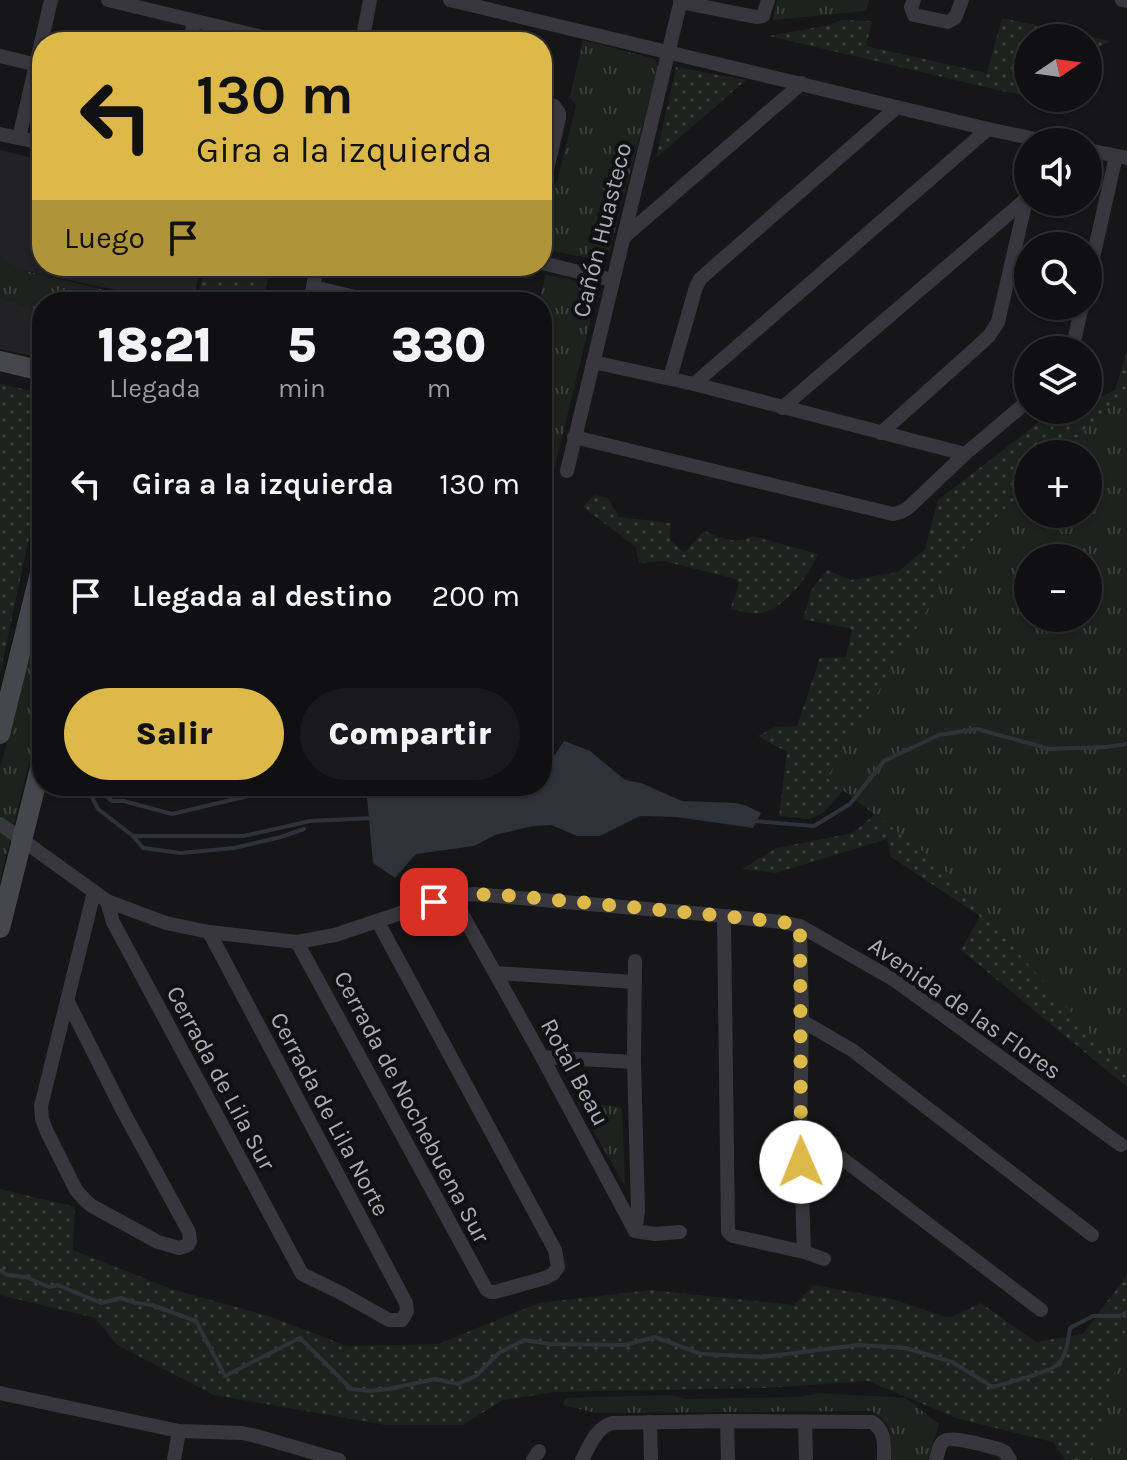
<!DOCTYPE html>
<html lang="es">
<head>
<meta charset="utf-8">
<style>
	:root { --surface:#101012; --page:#19191b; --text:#f1f3f6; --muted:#9c9d9f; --line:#303032; --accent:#dcb949 }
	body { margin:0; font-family:Karla,sans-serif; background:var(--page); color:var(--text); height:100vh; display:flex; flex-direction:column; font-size:30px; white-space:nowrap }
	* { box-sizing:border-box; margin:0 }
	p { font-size:26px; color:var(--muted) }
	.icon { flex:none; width:44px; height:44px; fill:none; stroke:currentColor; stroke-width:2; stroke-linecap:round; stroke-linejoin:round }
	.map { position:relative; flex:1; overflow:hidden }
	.details { position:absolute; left:32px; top:292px; width:520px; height:504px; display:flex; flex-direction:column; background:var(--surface); border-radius:32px; box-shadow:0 2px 6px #0004,0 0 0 2px var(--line) }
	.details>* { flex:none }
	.top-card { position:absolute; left:32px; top:32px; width:520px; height:244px; border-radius:32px; box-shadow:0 2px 6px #0004,0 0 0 2px var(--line); background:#dcb949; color:#111; overflow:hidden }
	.needle { width:52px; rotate:77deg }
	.buttons { position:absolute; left:1014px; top:24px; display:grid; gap:16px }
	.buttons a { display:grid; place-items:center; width:88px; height:88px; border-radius:50%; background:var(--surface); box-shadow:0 2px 6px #0004,0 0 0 2px var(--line); font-size:40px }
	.pin { position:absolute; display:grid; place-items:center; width:68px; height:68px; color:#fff; margin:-34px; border-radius:16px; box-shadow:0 4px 12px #0006 }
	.me { position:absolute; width:88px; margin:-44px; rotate:359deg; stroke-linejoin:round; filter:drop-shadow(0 0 6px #0008) }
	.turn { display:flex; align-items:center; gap:28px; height:168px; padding:0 32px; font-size:36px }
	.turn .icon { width:104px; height:104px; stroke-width:2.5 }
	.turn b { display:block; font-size:56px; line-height:68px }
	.then { display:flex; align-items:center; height:76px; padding:0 32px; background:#0003; gap:16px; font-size:30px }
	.eta { display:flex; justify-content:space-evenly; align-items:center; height:136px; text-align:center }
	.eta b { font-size:48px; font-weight:800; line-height:56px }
	.primary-button { display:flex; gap:16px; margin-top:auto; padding:16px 32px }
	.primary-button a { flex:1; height:92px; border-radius:48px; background:var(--accent); color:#111; font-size:32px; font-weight:800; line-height:92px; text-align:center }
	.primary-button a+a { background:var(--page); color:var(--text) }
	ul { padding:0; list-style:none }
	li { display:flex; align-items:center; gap:24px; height:112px; padding:0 32px }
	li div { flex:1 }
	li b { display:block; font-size:30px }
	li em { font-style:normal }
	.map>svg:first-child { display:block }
	.built { fill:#222225 }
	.grass { fill:url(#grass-dots); fill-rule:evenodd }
	.park { fill:url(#park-tufts); fill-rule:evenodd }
	.water { fill:#2e333a }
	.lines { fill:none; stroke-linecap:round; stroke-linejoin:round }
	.stream { stroke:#2e333a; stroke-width:4 }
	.street { stroke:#38383c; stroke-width:14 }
	.secondary { stroke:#46474c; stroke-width:20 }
	.route { stroke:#dcb949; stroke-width:14; stroke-dasharray:0 25.2 }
	.labels { text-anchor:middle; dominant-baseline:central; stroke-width:8; stroke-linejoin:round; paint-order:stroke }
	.street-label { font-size:24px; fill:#aaacb6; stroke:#111113 }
</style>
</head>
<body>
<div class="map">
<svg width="1127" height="1460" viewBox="0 0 1127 1460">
	<defs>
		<pattern id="grass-dots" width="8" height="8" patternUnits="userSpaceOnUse" patternTransform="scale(2)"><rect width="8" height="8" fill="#1d221e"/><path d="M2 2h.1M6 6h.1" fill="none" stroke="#3b3f3c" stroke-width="1.8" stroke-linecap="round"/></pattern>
		<pattern id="park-tufts" width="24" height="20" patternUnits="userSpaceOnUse" patternTransform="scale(2)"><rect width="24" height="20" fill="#1d221e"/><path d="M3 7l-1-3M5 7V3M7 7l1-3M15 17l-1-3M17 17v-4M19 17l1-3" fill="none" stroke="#3b3f3c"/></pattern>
	</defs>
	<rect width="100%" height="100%" fill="#161618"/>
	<!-- built -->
	<g class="built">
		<polygon points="0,150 42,160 42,266 201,266 193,302 173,302 17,269 0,256"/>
		<polygon points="0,297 42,313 42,334 37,357 0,349"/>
	</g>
	<!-- grass -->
	<g class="grass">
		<polygon points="1002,18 1110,41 1088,53 1088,38 1028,38 1028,95 1002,91 769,36 829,25 842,20 872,21 866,46 987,73"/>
		<polygon points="676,67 746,80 656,158"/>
		<polygon points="205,266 271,266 262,302 197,302"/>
		<path d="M1127,351V732L889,740L824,812L810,819L779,816L787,752L758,736L775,727L797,726L820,658L846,657L852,629L803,619L811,591L827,570L851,580L898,572L925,549L938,500L1055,410H1088V391L1101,397L1115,390ZM1028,454H1088V514H1028ZM1028,558H1088V618H1028Z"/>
		<polygon points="0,384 42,393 42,477 0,674"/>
		<path d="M594,495L608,498L619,517L671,523L670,540L684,553L704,531C719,537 737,546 752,536L818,554C810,575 785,608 762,613C753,615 739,610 730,609L739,584L736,579L663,561L639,563L636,547L583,507Z"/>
		<polygon points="956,745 1127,764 1127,1087 961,950 980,916 891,857 887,839 776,873 742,869 776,848 853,833"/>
		<polygon points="0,1189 75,1207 73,1250 171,1289 271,1317 347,1346 438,1344 539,1303 650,1290 794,1305 814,1285 892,1299 949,1318 981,1303 1036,1342 1083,1334 1127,1275 1127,1460 1065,1460 1053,1442 959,1419 868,1381 766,1388 555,1392 503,1400 463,1425 386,1425 214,1395 117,1345 95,1318 0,1295"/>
	</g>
	<!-- park -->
	<g class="park">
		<polygon points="777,0 869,0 866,11 773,20"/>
		<polygon points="583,40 655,59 658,67 608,257 604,261 542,249 553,186 557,182 576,106 570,97"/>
		<polygon points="0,256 17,269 113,292 110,302 42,302 42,313 0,297"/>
		<polygon points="546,275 597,285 588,331 554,470 542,467 542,302 539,302"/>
		<path d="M1127,390V1075L938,863L827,778L963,550L1028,486V514H1088V454H1061ZM1028,558H1088V618H1028Z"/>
		<polygon points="42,602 42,710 0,881 0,769"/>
		<polygon points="576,1100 622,1108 625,1186"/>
		<polygon points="1127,1325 1127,1460 1092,1460"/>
		<path d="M819,1393L906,1398L939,1424L928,1460H890C890,1434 895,1425 871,1411L596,1413L563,1405L565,1398L670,1395L686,1399L800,1397Z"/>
	</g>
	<!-- water -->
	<polygon class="water" points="564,741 590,751 625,780 641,783 682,801 736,803 747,806 761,813 753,828 676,817 640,816 600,836 577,836 551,825 533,826 495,835 474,846 416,854 395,878 373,863 366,786 542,786 542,751 555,755"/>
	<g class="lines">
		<!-- stream -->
		<g class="stream">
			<polyline points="86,786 98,809 133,836 244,836 310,821 374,818"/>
			<polyline points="94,786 112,801 124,801 172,814 261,793 279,786"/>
			<polyline points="754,821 814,826 850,804 884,761 939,735 977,729 1050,749 1106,747 1127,744"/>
			<polyline points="133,836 143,848 181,853 234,848 281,837 304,829"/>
			<path d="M0,1270L7,1275L26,1277L49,1287L58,1285L101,1303L121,1298L136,1303L152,1305L196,1321L225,1376L300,1338L351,1389L371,1391L388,1389L435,1379L458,1384L476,1376L499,1353L524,1340L550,1344L625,1345L655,1337L701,1354L763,1357L858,1345L906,1348L952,1362L993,1387C1006,1383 1048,1373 1057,1365C1067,1356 1068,1340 1070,1328L1093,1316H1120L1127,1312"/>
		</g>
		<!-- street -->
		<g class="street">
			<polyline points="108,0 283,42"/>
			<polyline points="450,0 988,129 1050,142"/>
			<polyline points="914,0 911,7 914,15 948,22 955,18 962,0"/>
			<polyline points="1122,0 1127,1"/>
			<polyline points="680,2 756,17 763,16 768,0"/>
			<polyline points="190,42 194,22"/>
			<polyline points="362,42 370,0"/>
			<polyline points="0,56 42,66"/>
			<polyline points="542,102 554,106 559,113 559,118 547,170 542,177"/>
			<polyline points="0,134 42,143"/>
			<polyline points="19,138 51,0"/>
			<polyline points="1088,150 1127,158"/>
			<polyline points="624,237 802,83"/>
			<polyline points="542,263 612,280"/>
			<polyline points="1088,280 1116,156"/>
			<polyline points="313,287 377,302"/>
			<polyline points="310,302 317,266"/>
			<polyline points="1072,350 1082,306"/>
			<polyline points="593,362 694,384 965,454"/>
			<polyline points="670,378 696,287 700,279 897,107"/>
			<polyline points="694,384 988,129"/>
			<polyline points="782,408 1026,199"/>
			<polyline points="881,433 977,347 989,336 998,322 1027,196"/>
			<polyline points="574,437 893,514 901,512 908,508 965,454 1028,401"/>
			<polyline points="567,471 681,0"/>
			<polyline points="0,824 107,901 166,923 209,932 297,942 335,935 452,896 474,894 704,914 782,922 800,926 896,981 1121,1145"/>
			<polyline points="452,896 542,1057 635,1231 655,1234 680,1232"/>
			<polyline points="107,901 113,922 302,1274 341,1293 389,1320 402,1320 407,1311 406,1303 209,932"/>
			<polyline points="724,917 728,1232 733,1236 804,1252 824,1259"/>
			<polyline points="800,926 802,1021 800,1132 804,1252"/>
			<polyline points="297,942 486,1289 490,1292 495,1292 545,1278 553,1274 558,1267 555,1250 378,922"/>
			<polyline points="496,973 635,982"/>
			<polyline points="67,1000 124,1113 189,1232 190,1241 188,1245 179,1248 158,1242 92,1206 84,1199 76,1190 47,1132 42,1119 41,1106 94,892"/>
			<polyline points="802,1021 852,1050 1092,1235"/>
			<polyline points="542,1057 634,1062"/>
			<polyline points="800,1132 835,1153 1041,1310"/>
			<polyline points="635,1231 638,1211 634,1062 635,961"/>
			<polyline points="0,1393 179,1431 242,1433 256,1436 339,1460"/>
			<polyline points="727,1421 728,1460"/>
			<polyline points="650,1422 651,1460"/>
			<polyline points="805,1422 806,1460"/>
			<polyline points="174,1460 179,1431"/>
			<polyline points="533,1460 539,1451"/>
			<path d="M582,1460C590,1445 595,1429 612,1423L727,1421L872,1422C886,1431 884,1445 884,1460"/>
			<path d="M936,1460C938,1454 939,1444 944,1441C952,1435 989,1447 999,1449L1005,1452L1010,1460"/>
		</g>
		<!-- secondary -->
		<g class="secondary">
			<polyline points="0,361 42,371"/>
			<polyline points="0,734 42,565"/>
			<polyline points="0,928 42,760"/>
		</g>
	</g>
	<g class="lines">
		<!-- route -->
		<path class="route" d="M434,902C457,894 479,894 504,895L704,914L782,922L800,926L801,1162"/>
	</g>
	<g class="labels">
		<!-- street labels -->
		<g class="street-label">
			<text transform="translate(602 230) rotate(-76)">Cañón Huasteco</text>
			<text transform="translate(965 1008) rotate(35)">Avenida de las Flores</text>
			<text transform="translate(575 1072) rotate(62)">Rotal Beau</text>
			<text transform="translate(221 1078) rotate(62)">Cerrada de Lila Sur</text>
			<text transform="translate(412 1107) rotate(62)">Cerrada de Nochebuena Sur</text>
			<text transform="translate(330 1114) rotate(62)">Cerrada de Lila Norte</text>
		</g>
	</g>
</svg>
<div class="buttons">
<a><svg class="needle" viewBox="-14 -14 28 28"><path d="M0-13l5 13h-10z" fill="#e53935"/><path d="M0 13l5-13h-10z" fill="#9c9d9f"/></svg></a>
<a><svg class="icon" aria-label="sound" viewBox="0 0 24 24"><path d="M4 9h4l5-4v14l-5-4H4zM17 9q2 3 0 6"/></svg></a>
<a><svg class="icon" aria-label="search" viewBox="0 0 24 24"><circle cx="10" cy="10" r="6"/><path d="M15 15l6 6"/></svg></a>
<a><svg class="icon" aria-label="layers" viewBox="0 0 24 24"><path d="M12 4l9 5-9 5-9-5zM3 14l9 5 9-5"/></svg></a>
<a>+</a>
<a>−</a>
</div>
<div class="pin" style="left:434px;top:902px;background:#d93025"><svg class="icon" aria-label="arrive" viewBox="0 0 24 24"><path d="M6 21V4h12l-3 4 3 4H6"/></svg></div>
<svg class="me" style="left:801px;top:1162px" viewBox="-20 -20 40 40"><circle r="19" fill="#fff"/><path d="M0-13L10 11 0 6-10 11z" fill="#dcb949"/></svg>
<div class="top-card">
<div class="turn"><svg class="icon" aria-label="left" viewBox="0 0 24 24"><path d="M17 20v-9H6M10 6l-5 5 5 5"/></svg><div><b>130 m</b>Gira a la izquierda</div></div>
<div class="then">Luego<svg class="icon" aria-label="arrive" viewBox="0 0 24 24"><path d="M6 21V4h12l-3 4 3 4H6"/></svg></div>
</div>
<section class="details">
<div class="eta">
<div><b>18:21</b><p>Llegada</p></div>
<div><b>5</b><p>min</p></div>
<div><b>330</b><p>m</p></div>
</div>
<ul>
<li><svg class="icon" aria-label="left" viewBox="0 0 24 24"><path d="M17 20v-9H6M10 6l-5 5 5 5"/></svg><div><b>Gira a la izquierda</b></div><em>130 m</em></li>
<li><svg class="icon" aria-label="arrive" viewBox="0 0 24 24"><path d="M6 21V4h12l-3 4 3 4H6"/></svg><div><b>Llegada al destino</b></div><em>200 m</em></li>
</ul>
<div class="primary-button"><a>Salir</a><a>Compartir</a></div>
</section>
</div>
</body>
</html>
